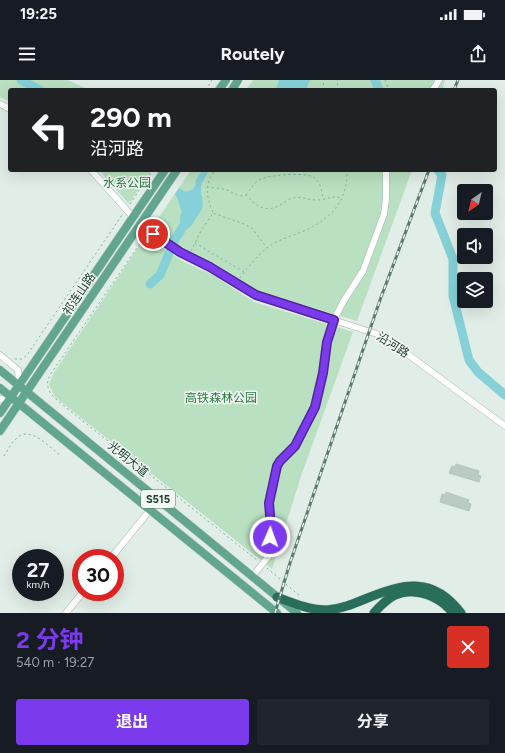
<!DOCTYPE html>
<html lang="zh">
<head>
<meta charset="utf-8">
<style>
	:root { --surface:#171b24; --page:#20242c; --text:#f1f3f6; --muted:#9ea1a6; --accent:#7c3aed }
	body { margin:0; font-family:Figtree,"Noto Sans SC",sans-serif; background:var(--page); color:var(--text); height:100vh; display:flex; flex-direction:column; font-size:15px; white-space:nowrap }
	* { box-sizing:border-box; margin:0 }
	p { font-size:13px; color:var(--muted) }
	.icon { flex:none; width:22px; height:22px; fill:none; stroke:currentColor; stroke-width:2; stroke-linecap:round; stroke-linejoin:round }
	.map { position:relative; height:533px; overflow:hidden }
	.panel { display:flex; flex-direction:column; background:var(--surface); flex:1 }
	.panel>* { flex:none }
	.guide { position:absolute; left:8px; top:8px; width:489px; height:84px; border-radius:4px; box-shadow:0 4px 16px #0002; background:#202124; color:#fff; overflow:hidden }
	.needle { width:26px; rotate:214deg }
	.tools { position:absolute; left:457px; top:104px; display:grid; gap:8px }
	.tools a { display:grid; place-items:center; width:36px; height:36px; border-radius:4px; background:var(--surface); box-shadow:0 4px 16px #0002; font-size:20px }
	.speed { position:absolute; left:12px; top:469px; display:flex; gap:8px; font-size:20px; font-weight:700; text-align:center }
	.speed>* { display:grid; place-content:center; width:52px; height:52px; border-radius:50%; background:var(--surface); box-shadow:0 4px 16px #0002; line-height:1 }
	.speed small { font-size:10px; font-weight:400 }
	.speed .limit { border:6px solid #d22; background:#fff; color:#111 }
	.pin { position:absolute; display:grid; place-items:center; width:34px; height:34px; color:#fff; margin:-17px; border:2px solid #fff; border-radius:50%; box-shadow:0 1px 4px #0007 }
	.me { position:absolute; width:44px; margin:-22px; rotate:2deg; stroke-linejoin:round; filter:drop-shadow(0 0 3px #0008) }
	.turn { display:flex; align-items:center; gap:14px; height:84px; padding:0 16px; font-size:18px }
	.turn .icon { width:52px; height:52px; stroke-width:2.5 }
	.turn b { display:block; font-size:28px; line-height:34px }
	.round { display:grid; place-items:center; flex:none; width:42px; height:42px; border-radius:4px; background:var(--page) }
	.head { display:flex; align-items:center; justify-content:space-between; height:68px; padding:0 16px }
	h1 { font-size:24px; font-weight:700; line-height:30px; color:var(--accent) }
	.cta { display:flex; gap:8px; margin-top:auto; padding:8px 16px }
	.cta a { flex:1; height:46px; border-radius:4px; background:var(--accent); color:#fff; font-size:16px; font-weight:700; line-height:46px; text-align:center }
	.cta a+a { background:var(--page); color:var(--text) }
	.status { display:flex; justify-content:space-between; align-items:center; height:28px; padding:0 20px; background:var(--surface); direction:ltr }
	.status svg { height:11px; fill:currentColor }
	header { display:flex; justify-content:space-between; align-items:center; height:52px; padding:0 16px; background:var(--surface); font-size:18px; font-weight:700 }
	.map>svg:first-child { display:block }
	.green { fill:#b9e0c0 }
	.water { fill:#85d1d7 }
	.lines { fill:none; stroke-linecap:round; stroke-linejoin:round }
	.river { stroke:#85d1d7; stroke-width:9 }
	.building { fill:#b9cbc3; stroke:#b3c7bd }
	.minor-casing { stroke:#a3b6ae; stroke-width:7 }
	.major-casing { stroke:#c1cac6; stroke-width:9 }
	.highway-casing { stroke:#c1cac6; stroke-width:10 }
	.path { stroke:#7fb39f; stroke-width:1; stroke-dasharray:2 3; stroke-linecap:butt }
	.minor { stroke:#fff; stroke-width:6 }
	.major { stroke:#62a68f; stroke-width:8 }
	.highway { stroke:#296e5a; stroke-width:9 }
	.rail-casing { stroke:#5a7b70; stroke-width:3 }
	.rail { stroke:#f2f9f5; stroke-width:1.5; stroke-dasharray:4.5; stroke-linecap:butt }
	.route-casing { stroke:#51269a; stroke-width:10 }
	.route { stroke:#7c3aed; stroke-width:7 }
	.labels { text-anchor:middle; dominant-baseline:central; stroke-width:3; stroke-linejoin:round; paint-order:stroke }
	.shield { fill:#f2f9f5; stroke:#5f786e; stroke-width:1 }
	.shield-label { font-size:11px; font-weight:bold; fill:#204034 }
	.park-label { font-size:12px; fill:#277a40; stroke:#f2f9f5 }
	.street-label { font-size:12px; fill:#204034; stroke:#f2f9f5 }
</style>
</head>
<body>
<div class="status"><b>19:25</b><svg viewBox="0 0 49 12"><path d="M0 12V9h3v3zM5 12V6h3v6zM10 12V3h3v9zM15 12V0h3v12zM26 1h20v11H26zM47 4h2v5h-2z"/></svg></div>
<header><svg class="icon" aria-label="menu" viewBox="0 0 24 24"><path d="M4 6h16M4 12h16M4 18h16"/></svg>Routely<svg class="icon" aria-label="share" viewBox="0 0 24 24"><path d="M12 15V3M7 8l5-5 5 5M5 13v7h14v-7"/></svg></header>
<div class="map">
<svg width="505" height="533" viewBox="0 0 505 533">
	<rect width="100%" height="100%" fill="#e1ede7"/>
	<!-- green -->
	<g class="green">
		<polygon points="0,0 68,0 89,10 10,10 10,22 0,17"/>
		<polygon points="253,0 445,0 442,10 246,10"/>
		<polygon points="99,90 152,90 130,122 128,123"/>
		<polygon points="191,90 412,90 357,241 258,211 216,184 177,164 154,148 153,146"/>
		<polygon points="145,157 146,157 184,182 213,195 254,222 353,252 301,396 272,489 55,317 49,305 53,294"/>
	</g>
	<!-- water -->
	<g class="water">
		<polygon points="279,0 310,0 306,10 276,10"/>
		<path d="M203,90H209L201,105V112L203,123L202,129L191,146L186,150L177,164L170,159L180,143V137L182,131C179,126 179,120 175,114L179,108L186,112L193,109L196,104L195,101Z"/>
	</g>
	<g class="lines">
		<!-- river -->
		<g class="river">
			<polyline points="21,0 40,10"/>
			<polyline points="375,0 379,10"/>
			<polyline points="438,90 442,95 435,133 453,179 453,216 469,280 478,292 505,315"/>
			<polyline points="150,204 160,195 175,159 180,152"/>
		</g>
	</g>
	<!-- building -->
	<g class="building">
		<polygon points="456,384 479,391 478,395 481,396 479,402 449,393 452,386 455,387"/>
		<polygon points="446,412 469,420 468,423 471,424 469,431 440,422 442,414 445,415"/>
	</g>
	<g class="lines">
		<defs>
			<g id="minor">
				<polyline points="433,10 439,0"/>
				<polyline points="0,24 10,29"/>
				<polyline points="91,90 133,137"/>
				<polyline points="140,145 180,172 210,187 256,215 383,256 505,346"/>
				<polyline points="0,275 18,290 19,305"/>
				<polyline points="0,319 11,317"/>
				<polyline points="111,478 150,430"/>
				<polyline points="252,497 268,477 270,442 269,423 277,386 280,381 295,366 315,327 323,293 327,262 334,240 343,222 363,191 384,134 386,119 386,90"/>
				<polyline points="66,533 83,512"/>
			</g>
			<g id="major">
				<polyline points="219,10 226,0"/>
				<polyline points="232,10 238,0"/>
				<polyline points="0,290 297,533"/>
				<polyline points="0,308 277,533"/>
				<polyline points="0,333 165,90"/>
				<polyline points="0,351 177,90"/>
			</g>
			<g id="highway">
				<path d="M277,517C293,523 309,530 327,530C341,529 353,524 365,519C404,503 433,496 461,533"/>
				<path d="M374,533C380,526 387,519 395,515C416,506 440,517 453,533"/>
			</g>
		</defs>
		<!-- minor casing -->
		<use href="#minor" class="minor-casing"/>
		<!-- major casing -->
		<use href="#major" class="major-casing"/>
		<!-- highway casing -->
		<use href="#highway" class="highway-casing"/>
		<!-- path -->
		<g class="path">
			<polyline points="385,0 389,10"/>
			<polyline points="206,10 212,0"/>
			<polyline points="323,10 324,0"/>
			<polyline points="336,10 338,2 337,0"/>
			<polyline points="298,90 298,94"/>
			<path d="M207,107C212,108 219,108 224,109C232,111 237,118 246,115C255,125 264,133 278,126C283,124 287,120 292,118C301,116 308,120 317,120C327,120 331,115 342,118"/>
			<path d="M246,115C251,109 254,103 261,99C270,95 310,91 316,99C321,104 322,112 323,119"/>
			<polyline points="130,124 153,90"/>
			<path d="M213,132C206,116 204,105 215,90"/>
			<path d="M145,156L50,295C44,306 50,314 58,321L258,481"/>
			<polyline points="195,163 244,192"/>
			<polyline points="191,171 201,151 213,133 244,144 252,148 267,168"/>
			<path d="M240,198C247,188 257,176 267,168C277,160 292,156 304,151C331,139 348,121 347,90"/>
			<polyline points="15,279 22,279 27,275 122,135"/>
			<path d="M4,376C8,370 11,363 17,358C30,345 49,367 60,375"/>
			<polyline points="267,488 301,517"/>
		</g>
		<!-- minor -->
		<use href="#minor" class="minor"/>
		<!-- major -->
		<use href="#major" class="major"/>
		<!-- highway -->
		<use href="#highway" class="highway"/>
		<defs>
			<g id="rail">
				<polyline points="454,10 458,0"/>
				<polyline points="275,533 289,486 380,220 429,90"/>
			</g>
		</defs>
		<!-- rail casing -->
		<use href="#rail" class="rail-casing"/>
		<!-- rail -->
		<use href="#rail" class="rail"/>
	</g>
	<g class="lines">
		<defs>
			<polyline id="route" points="153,154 180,172 210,187 256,215 334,240 327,262 323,293 315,327 295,366 280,381 277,386 269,423 270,435 270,457"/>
		</defs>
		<!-- route casing -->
		<use href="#route" class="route-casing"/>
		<!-- route -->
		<use href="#route" class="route"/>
	</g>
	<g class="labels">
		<!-- shield labels -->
		<rect class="shield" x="141" y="410" width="34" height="18" rx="3"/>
		<g class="shield-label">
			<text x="158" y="419">S515</text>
		</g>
		<!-- park labels -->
		<g class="park-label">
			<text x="127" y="103">水系公园</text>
			<text x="221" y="318">高铁森林公园</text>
		</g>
		<!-- street labels -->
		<g class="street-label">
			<text transform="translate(79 214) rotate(-56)">祁连山路</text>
			<text transform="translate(393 265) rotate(33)">沿河路</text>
			<text transform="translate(128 379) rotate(39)">光明大道</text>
		</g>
	</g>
</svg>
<div class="tools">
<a><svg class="needle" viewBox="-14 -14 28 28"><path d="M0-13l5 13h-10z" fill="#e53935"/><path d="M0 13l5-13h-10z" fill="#9ea1a6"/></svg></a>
<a><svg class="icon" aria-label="sound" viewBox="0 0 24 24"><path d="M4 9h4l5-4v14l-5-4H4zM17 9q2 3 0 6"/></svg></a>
<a><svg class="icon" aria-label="layers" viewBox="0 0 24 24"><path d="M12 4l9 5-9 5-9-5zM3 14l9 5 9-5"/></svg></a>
</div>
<div class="speed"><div>27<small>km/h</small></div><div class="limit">30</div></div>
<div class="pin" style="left:153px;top:154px;background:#d93025"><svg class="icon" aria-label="arrive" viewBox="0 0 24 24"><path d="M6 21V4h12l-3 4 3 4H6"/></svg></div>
<svg class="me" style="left:270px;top:457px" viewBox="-20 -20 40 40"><circle r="17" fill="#7c3aed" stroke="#fff" stroke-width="3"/><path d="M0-11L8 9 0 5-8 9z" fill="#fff"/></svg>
<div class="guide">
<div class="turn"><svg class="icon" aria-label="left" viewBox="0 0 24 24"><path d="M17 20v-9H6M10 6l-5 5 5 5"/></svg><div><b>290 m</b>沿河路</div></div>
</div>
</div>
<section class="panel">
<div class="head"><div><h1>2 分钟</h1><p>540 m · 19:27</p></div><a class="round" style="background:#d93025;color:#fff"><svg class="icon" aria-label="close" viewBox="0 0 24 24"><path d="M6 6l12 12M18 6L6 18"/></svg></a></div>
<div class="cta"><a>退出</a><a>分享</a></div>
</section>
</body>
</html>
